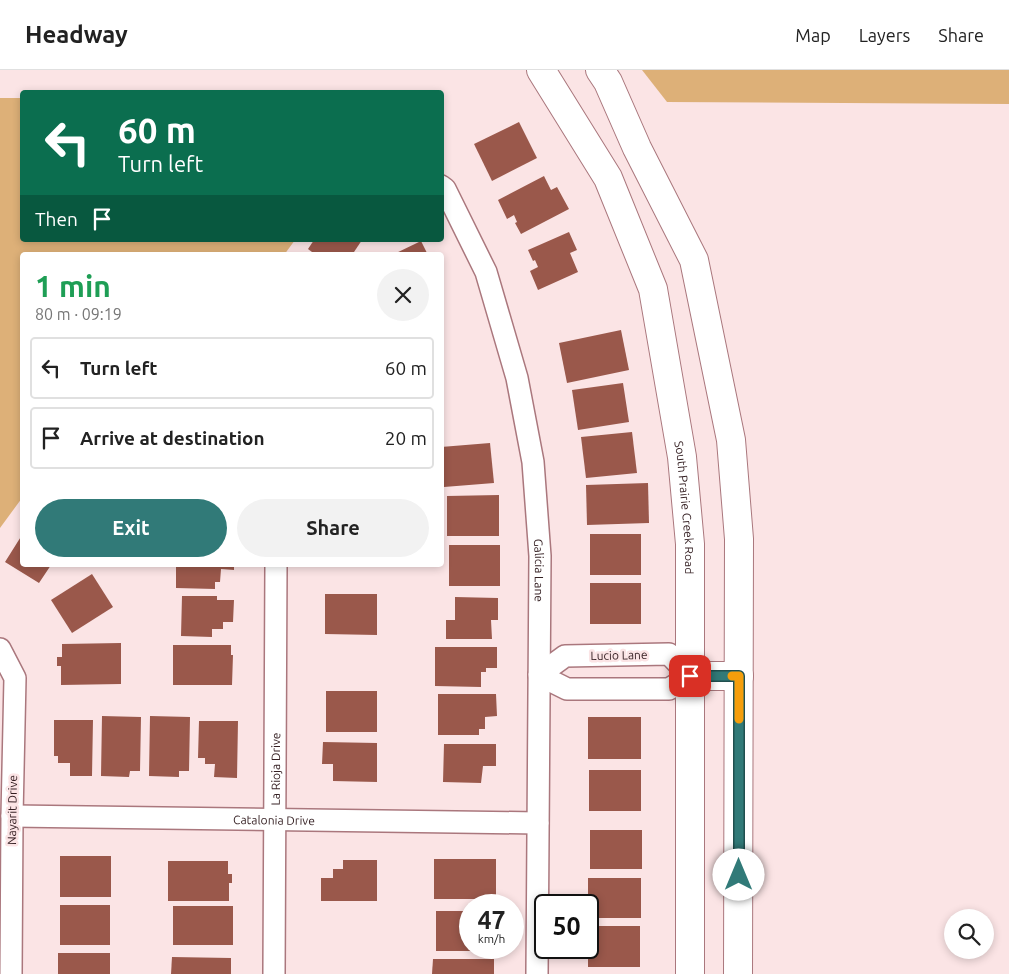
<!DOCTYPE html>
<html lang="en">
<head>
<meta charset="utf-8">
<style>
	:root { --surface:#fff; --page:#f2f2f2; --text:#222; --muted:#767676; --line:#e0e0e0; --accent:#317a78 }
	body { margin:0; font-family:Ubuntu,sans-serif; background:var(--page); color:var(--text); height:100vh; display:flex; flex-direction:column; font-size:19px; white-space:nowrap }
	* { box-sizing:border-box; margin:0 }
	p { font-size:16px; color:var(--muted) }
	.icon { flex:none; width:28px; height:28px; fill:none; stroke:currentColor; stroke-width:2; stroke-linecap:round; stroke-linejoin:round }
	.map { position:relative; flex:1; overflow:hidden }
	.sheet { position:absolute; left:20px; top:182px; width:424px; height:315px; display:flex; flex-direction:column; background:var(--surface); border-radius:5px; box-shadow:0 2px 8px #0003 }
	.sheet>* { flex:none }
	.top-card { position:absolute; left:20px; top:20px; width:424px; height:152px; border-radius:5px; box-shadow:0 2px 8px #0003; background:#0b6e4f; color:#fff; overflow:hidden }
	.controls { position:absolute; left:944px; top:839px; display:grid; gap:10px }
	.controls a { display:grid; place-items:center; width:50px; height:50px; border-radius:50%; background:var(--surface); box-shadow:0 2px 8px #0003; font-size:25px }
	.speed { position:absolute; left:459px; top:824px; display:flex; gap:10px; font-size:25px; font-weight:700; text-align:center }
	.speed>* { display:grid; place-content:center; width:65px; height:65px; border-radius:50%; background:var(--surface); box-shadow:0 2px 8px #0003; line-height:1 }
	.speed small { font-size:12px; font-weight:400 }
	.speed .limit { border:2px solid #111; border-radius:8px; background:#fff; color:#111 }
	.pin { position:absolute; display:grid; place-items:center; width:42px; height:42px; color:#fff; margin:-21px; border-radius:10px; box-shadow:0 2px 8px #0006 }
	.me { position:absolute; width:55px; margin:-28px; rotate:0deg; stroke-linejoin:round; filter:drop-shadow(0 0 4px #0008) }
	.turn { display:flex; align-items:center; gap:18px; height:105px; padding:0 15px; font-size:22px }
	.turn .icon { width:65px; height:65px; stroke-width:2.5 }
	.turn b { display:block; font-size:35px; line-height:42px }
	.then { display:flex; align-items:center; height:48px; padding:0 15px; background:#0003; gap:10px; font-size:19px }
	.round { display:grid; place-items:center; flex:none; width:52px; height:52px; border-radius:26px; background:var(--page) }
	.summary { display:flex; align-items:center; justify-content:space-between; height:85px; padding:0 15px }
	h1 { font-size:30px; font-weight:700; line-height:38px; color:#1e9e55 }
	.primary-button { display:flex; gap:10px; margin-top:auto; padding:10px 15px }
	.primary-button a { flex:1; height:58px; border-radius:30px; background:var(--accent); color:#fff; font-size:20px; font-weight:700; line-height:58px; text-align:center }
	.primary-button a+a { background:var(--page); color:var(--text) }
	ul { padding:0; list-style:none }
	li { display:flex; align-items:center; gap:15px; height:62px; margin:0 10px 8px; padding:0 5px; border:2px solid var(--line); border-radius:5px }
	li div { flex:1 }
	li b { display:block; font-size:19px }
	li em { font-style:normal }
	header { display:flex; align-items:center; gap:30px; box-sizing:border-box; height:70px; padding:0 25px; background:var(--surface); border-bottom:1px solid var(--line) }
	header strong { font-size:24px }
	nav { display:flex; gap:28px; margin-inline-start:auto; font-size:18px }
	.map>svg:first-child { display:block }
	.forest { fill:#ddb078 }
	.building { fill:#9a584b }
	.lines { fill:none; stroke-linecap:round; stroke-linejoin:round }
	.street-casing { stroke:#aa777d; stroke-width:24 }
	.secondary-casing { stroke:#aa777d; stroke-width:30 }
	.street { stroke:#fff; stroke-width:21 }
	.secondary { stroke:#fff; stroke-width:28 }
	.route-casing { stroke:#204f4e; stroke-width:12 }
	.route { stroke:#317a78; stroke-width:9 }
	.slow { stroke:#f59e0b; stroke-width:9 }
	.labels { text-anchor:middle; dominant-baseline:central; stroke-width:5; stroke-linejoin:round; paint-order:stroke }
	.street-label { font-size:12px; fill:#331e21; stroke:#fbe4e5 }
</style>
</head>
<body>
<header>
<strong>Headway</strong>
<nav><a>Map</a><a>Layers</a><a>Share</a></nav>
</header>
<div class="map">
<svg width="1009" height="904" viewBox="0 0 1009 904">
	<rect width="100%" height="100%" fill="#fbe4e5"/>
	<!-- forest -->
	<g class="forest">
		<polygon points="642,0 1009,0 1009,34 667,32"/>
		<polygon points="0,28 22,28 22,170 295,170 284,185 22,185 22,428 0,458"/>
	</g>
	<!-- building -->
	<g class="building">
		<polygon points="519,52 537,88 492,111 474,74"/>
		<polygon points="544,106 551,120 557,117 569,139 521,164 515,153 517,152 514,145 507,149 498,130"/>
		<polygon points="569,162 577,180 570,183 578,202 538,220 530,201 538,197 535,190 533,191 528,180"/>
		<polygon points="314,170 362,170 352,185 316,185 308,179"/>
		<polygon points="421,171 428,185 392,185"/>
		<polygon points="621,260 629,300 567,313 559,273"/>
		<polygon points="623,313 629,352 578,360 572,320"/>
		<polygon points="632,362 637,403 586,408 581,367"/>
		<polygon points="490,373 494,413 444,417 441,377"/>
		<polygon points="648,413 649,453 587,455 586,415"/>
		<polygon points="499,425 499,466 447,466 447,426"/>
		<rect x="590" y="464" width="51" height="41"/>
		<polygon points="22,465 22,495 51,495 39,513 5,492"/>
		<rect x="449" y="475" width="51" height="41"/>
		<polygon points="176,495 234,495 234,500 221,499 220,512 215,512 215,519 176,518"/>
		<polygon points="92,504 113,537 72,563 51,530"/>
		<rect x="590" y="513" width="51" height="41"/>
		<polygon points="325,524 377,524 377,565 325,564"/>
		<polygon points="182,526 217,526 217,530 234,530 233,552 223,552 223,559 212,559 212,567 181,566"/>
		<polygon points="455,527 498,528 498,550 491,550 492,569 446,569 446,550 455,550"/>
		<polygon points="121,573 121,614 61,615 61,596 57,596 57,587 62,587 62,574"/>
		<polygon points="173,575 231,575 231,585 233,585 232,615 173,615"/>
		<polygon points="435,577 497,577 497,598 486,598 486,602 481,602 481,617 435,616"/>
		<rect x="326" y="621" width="51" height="41"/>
		<polygon points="438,624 496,624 497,646 485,647 485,659 479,659 479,665 438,665"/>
		<polygon points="102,646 141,647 140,701 130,701 129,707 101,706"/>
		<polygon points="150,646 190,647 189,701 179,701 179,707 149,706"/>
		<rect x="588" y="647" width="53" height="42"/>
		<polygon points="54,650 93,650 92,706 70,706 70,693 58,693 58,686 54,686"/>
		<polygon points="199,651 238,651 237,708 214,707 215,694 205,694 205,688 198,688"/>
		<polygon points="323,672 377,673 377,712 333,711 333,694 322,694"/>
		<polygon points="444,674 496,674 496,696 483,696 481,713 443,712"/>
		<rect x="589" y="700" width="52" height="41"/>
		<rect x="590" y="760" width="52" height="39"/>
		<rect x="60" y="786" width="51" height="41"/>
		<rect x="434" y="789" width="62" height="40"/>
		<polygon points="343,790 377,790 377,831 321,831 321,808 333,808 333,799 343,799"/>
		<polygon points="168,791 228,791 228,804 232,804 232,813 229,813 229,831 168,831"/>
		<rect x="588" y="808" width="53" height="40"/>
		<rect x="60" y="835" width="50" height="40"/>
		<rect x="173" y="836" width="60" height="39"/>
		<polygon points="436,841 470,841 470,878 496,878 496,881 436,881"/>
		<rect x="588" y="856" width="52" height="41"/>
		<rect x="58" y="883" width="52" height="21"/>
		<polygon points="172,887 231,888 231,904 171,904"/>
		<polygon points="433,889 494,889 494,904 432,904"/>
	</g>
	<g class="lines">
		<defs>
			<g id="street">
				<path id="s1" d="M441,116L445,119L486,202L517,308L533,392L540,486L537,904"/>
				<polyline points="0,579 15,608 12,746 11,904"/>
				<polygon points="669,584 690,606 669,619 567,619 539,605 565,586"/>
				<path id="s2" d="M12,746L538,753"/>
				<path id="s3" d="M274,904L276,495"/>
			</g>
			<g id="secondary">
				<path id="s4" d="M541,0L608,108L653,219L682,387L690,474V904"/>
				<polyline points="600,0 608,12 637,78 694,190 731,370 739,469 738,904"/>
				<polyline points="690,606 739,606"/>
			</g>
		</defs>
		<!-- street casing -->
		<use href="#street" class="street-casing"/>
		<!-- secondary casing -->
		<use href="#secondary" class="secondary-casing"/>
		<!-- street -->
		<use href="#street" class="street"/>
		<!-- secondary -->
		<use href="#secondary" class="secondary"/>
	</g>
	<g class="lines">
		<defs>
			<polyline id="route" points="690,606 739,606 739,805"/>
		</defs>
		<!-- route casing -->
		<use href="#route" class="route-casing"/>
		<!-- route -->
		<use href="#route" class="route"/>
		<!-- slow -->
		<polyline class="slow" points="732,606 739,606 739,649"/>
	</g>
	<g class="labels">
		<!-- street labels -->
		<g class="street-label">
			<text stroke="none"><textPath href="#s4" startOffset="468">South Prairie Creek Road</textPath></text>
			<text stroke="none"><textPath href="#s1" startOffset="402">Galicia Lane</textPath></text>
			<text transform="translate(619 585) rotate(-1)">Lucio Lane</text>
			<text stroke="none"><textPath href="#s3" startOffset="205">La Rioja Drive</textPath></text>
			<text transform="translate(12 740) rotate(-89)">Nayarit Drive</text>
			<text stroke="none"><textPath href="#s2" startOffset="262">Catalonia Drive</textPath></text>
		</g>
	</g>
</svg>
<div class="controls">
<a><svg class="icon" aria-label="search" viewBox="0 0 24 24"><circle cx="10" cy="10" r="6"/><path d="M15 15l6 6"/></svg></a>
</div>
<div class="speed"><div>47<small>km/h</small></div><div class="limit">50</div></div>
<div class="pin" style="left:690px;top:606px;background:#d93025"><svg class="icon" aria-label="arrive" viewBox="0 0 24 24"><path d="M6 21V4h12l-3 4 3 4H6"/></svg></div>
<svg class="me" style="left:739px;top:805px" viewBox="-20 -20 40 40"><circle r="19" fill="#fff"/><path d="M0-13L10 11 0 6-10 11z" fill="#317a78"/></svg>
<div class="top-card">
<div class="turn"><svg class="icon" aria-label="left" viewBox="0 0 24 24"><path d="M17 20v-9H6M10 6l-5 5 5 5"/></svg><div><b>60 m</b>Turn left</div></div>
<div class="then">Then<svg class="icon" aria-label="arrive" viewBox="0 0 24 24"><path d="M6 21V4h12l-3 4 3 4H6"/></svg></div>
</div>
<section class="sheet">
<div class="summary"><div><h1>1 min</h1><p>80 m · 09:19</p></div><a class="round"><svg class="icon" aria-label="close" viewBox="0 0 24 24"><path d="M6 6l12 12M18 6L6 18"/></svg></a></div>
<ul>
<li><svg class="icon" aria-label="left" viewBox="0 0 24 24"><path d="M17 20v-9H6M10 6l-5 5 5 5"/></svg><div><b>Turn left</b></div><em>60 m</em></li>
<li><svg class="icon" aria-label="arrive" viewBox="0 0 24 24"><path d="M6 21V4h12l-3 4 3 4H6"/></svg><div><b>Arrive at destination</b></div><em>20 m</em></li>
</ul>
<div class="primary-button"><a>Exit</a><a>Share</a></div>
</section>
</div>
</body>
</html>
